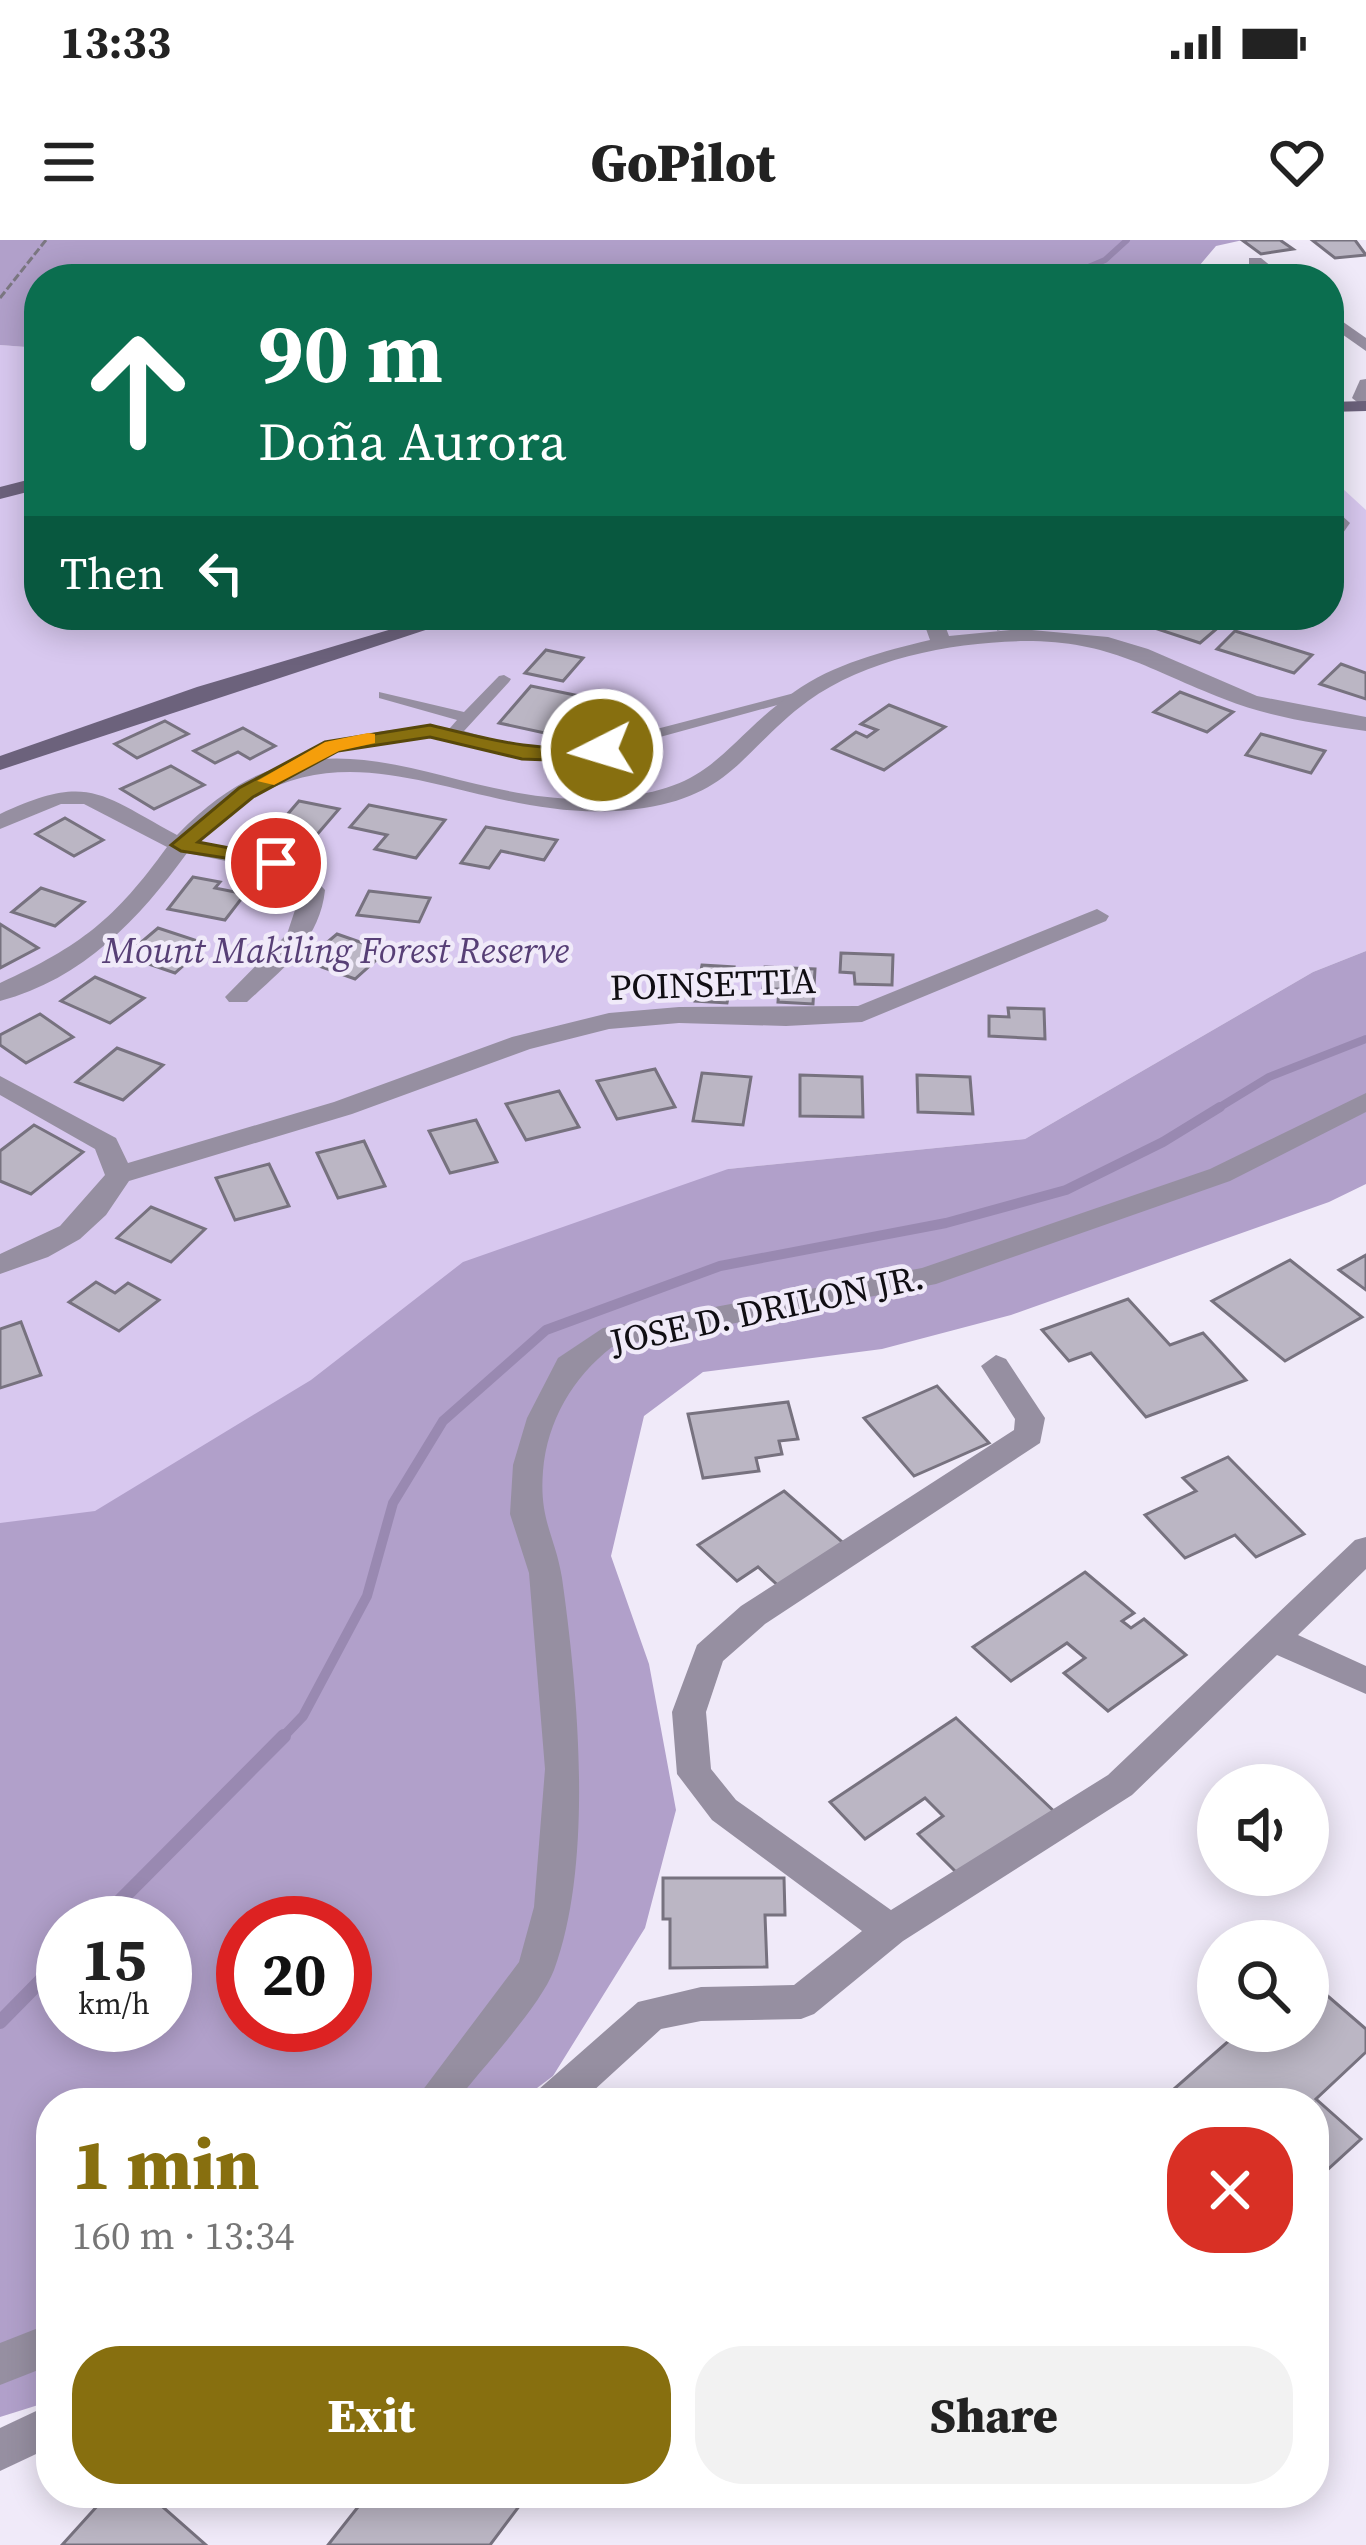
<!DOCTYPE html>
<html lang="en">
<head>
<meta charset="utf-8">
<style>
	:root { --surface:#fff; --page:#f2f2f2; --text:#222; --muted:#767676; --accent:#876f0f }
	body { margin:0; font-family:"Source Serif 4",serif; background:var(--page); color:var(--text); height:100vh; display:flex; flex-direction:column; font-size:45px; white-space:nowrap }
	* { box-sizing:border-box; margin:0 }
	p { font-size:39px; color:var(--muted) }
	.icon { flex:none; width:66px; height:66px; fill:none; stroke:currentColor; stroke-width:2; stroke-linecap:round; stroke-linejoin:round }
	.map { position:relative; flex:1; overflow:hidden }
	.side { position:absolute; left:36px; top:1848px; width:1293px; height:420px; display:flex; flex-direction:column; background:var(--surface); border-radius:48px; box-shadow:0 6px 30px #0003 }
	.side>* { flex:none }
	.guide { position:absolute; left:24px; top:24px; width:1320px; height:366px; border-radius:48px; box-shadow:0 6px 30px #0003; background:#0b6e4f; color:#fff; overflow:hidden }
	.buttons { position:absolute; left:1197px; top:1524px; display:grid; gap:24px }
	.buttons a { display:grid; place-items:center; width:132px; height:132px; border-radius:50%; background:var(--surface); box-shadow:0 6px 30px #0003; font-size:60px }
	.speed { position:absolute; left:36px; top:1656px; display:flex; gap:24px; font-size:60px; font-weight:700; text-align:center }
	.speed>* { display:grid; place-content:center; width:156px; height:156px; border-radius:50%; background:var(--surface); box-shadow:0 6px 30px #0003; line-height:1 }
	.speed small { font-size:30px; font-weight:400 }
	.speed .limit { border:18px solid #d22; background:#fff; color:#111 }
	.pin { position:absolute; display:grid; place-items:center; width:102px; height:102px; color:#fff; margin:-51px; border:6px solid #fff; border-radius:50%; box-shadow:0 3px 12px #0007 }
	.me { position:absolute; width:132px; margin:-66px; rotate:265deg; stroke-linejoin:round; filter:drop-shadow(0 0 9px #0008) }
	.turn { display:flex; align-items:center; gap:42px; height:252px; padding:0 36px; font-size:54px }
	.turn .icon { width:156px; height:156px; stroke-width:2.5 }
	.turn b { display:block; font-size:84px; line-height:102px }
	.then { display:flex; align-items:center; height:114px; padding:0 36px; background:#0003; gap:24px; font-size:45px }
	.round { display:grid; place-items:center; flex:none; width:126px; height:126px; border-radius:48px; background:var(--page) }
	.head { display:flex; align-items:center; justify-content:space-between; height:204px; padding:0 36px }
	h1 { font-size:72px; font-weight:800; line-height:90px; color:var(--accent) }
	.button { display:flex; gap:24px; margin-top:auto; padding:24px 36px }
	.button a { flex:1; height:138px; border-radius:48px; background:var(--accent); color:#fff; font-size:48px; font-weight:800; line-height:138px; text-align:center }
	.button a+a { background:var(--page); color:var(--text) }
	.status { display:flex; justify-content:space-between; align-items:center; height:84px; padding:0 60px; background:var(--surface); direction:ltr }
	.status svg { height:33px; fill:currentColor }
	header { display:flex; justify-content:space-between; align-items:center; height:156px; padding:0 36px; background:var(--surface); font-size:54px; font-weight:800 }
	.map>svg:first-child { display:block }
	.green { fill:#d8c8ef }
	.forest { fill:#b1a0ca; fill-rule:evenodd }
	.lines { fill:none; stroke-linecap:round; stroke-linejoin:round }
	.stream-far3 { stroke:#9989b1; stroke-width:6 }
	.stream-far2 { stroke:#9989b1; stroke-width:8 }
	.stream-far1 { stroke:#9989b1; stroke-width:10 }
	.stream { stroke:#9989b1; stroke-width:14 }
	.building { fill:#bbb6c4; stroke:#77727f; stroke-width:3 }
	.path-far1 { stroke:#7b7781; stroke-width:3; stroke-dasharray:8 3; stroke-linecap:butt }
	.path { stroke:#7b7781; stroke-width:4.5; stroke-dasharray:9 4.5; stroke-linecap:butt }
	.lane { fill:#968fa1; fill-rule:evenodd }
	.street { fill:#968fa1; fill-rule:evenodd }
	.secondary { fill:#6c627c; fill-rule:evenodd }
	.route { fill:#876f0f; stroke:#58480a; stroke-width:3 }
	.slow { fill:#f59e0b }
	.labels { text-anchor:middle; dominant-baseline:central; stroke-width:9; stroke-linejoin:round; paint-order:stroke }
	.park-label { font-size:36px; font-style:italic; fill:#573f76; stroke:#f0eaf9 }
	.street-label { font-size:36px; fill:#100e13; stroke:#f0eaf9 }
</style>
</head>
<body>
<div class="status"><b>13:33</b><svg viewBox="0 0 49 12"><path d="M0 12V9h3v3zM5 12V6h3v6zM10 12V3h3v9zM15 12V0h3v12zM26 1h20v11H26zM47 4h2v5h-2z"/></svg></div>
<header><svg class="icon" aria-label="menu" viewBox="0 0 24 24"><path d="M4 6h16M4 12h16M4 18h16"/></svg>GoPilot<svg class="icon" aria-label="heart" viewBox="0 0 24 24"><path d="M12 20l-8-8c-3-5 5-10 8-4 3-6 11-1 8 4z"/></svg></header>
<div class="map">
<svg width="1366" height="2305" viewBox="0 0 1366 2305">
	<rect width="100%" height="100%" fill="#f0eaf9"/>
	<!-- green -->
	<polygon class="green" points="0,105 39,108 39,375 1329,375 1329,236 1366,270 1366,711 1313,732 1025,899 728,929 0,1657"/>
	<!-- forest -->
	<g class="forest">
		<polygon points="0,0 1243,0 1216,6 1188,39 39,39 39,108 0,105"/>
		<path d="M1366,711V944L1329,962L1011,1075L882,1109L703,1132L644,1176L611,1316L649,1424L676,1570L645,1688L553,1836L517,1863H51V2161L0,2177V1283L95,1271L311,1140L463,1022L728,929L1025,899L1313,732ZM63,1683H165V1785H63ZM243,1683H345V1785H243Z"/>
	</g>
	<g class="lines">
		<!-- stream-far3 -->
		<polyline class="stream-far3" points="1060,39 1105,20 1127,0"/>
		<!-- stream-far2 -->
		<polyline class="stream-far2" points="1215,870 1269,837 1366,799"/>
		<!-- stream-far1 -->
		<polyline class="stream-far1" points="281,1499 303,1476 367,1356 393,1263 443,1181 546,1090 720,1026 946,983 1066,950 1163,902 1220,867"/>
		<!-- stream -->
		<g class="stream">
			<polyline points="98,1683 284,1496"/>
			<polyline points="0,1782 63,1718"/>
		</g>
	</g>
	<!-- building -->
	<g class="building">
		<polygon points="1242,0 1280,0 1293,9 1261,14"/>
		<polygon points="1312,0 1355,0 1366,15 1335,18"/>
		<polygon points="987,375 1054,375 1059,380 998,389"/>
		<polygon points="1140,375 1190,375 1221,385 1200,403 1133,381"/>
		<polygon points="1235,391 1312,415 1294,433 1217,409"/>
		<polygon points="546,410 583,418 563,441 525,433"/>
		<polygon points="1341,424 1366,433 1366,459 1320,444"/>
		<polygon points="531,446 599,460 568,498 499,483"/>
		<polygon points="1180,452 1233,472 1207,492 1154,472"/>
		<polygon points="889,465 945,487 884,530 833,509 856,492 867,497 877,490 861,484"/>
		<polygon points="165,481 188,494 137,518 115,504"/>
		<polygon points="243,488 275,506 250,519 238,512 215,523 194,511"/>
		<polygon points="1261,494 1325,511 1311,533 1246,515"/>
		<polygon points="171,526 204,545 154,569 121,549"/>
		<polygon points="299,561 339,569 302,612 241,599 259,578 280,583"/>
		<polygon points="369,565 445,580 416,618 375,609 387,595 350,587"/>
		<polygon points="65,578 103,600 74,616 36,594"/>
		<polygon points="486,587 557,600 544,620 501,611 489,628 461,623"/>
		<polygon points="193,637 220,642 215,648 245,654 225,680 168,669"/>
		<polygon points="41,648 84,662 55,686 12,672"/>
		<polygon points="369,651 430,658 419,682 357,675"/>
		<polygon points="0,684 38,708 0,728"/>
		<polygon points="158,688 207,704 175,733 125,716"/>
		<polygon points="337,694 386,711 355,739 305,721"/>
		<polygon points="841,713 893,715 892,745 855,744 854,733 840,732"/>
		<polygon points="702,725 734,727 727,763 695,761"/>
		<polygon points="765,727 815,729 813,764 778,762 779,749 763,749"/>
		<polygon points="95,737 144,758 110,783 61,761"/>
		<polygon points="1008,768 1044,769 1045,799 989,796 989,776 1009,777"/>
		<polygon points="40,774 73,797 26,823 0,805 0,795"/>
		<polygon points="117,808 163,825 123,860 76,842"/>
		<polygon points="655,829 675,867 617,879 597,841"/>
		<polygon points="702,833 751,837 743,885 693,881"/>
		<polygon points="800,835 862,837 863,877 800,876"/>
		<polygon points="917,835 970,837 973,874 918,872"/>
		<polygon points="559,851 579,887 526,900 506,864"/>
		<polygon points="476,880 497,922 450,933 429,891"/>
		<polygon points="34,885 83,912 31,954 0,941 0,911"/>
		<polygon points="364,901 385,946 338,958 317,913"/>
		<polygon points="269,924 289,966 235,980 216,938"/>
		<polygon points="151,967 205,989 171,1022 117,998"/>
		<polygon points="1366,1015 1366,1050 1339,1030"/>
		<polygon points="1290,1020 1362,1077 1285,1121 1212,1061"/>
		<polygon points="96,1042 115,1053 128,1043 159,1060 119,1091 69,1062"/>
		<polygon points="1128,1059 1170,1105 1203,1093 1246,1140 1146,1177 1091,1113 1069,1121 1042,1090"/>
		<polygon points="21,1082 41,1135 0,1148 0,1089"/>
		<polygon points="937,1146 989,1203 914,1236 864,1178"/>
		<polygon points="788,1162 798,1199 779,1201 782,1214 756,1218 759,1231 703,1238 688,1174"/>
		<polygon points="1228,1217 1304,1294 1256,1317 1235,1295 1185,1318 1145,1275 1196,1251 1183,1238"/>
		<polygon points="784,1251 848,1307 783,1350 758,1327 737,1341 698,1305"/>
		<polygon points="1085,1332 1134,1373 1122,1381 1131,1388 1144,1379 1186,1415 1108,1471 1064,1433 1085,1418 1067,1403 1011,1441 973,1407"/>
		<polygon points="956,1478 1059,1576 965,1641 918,1594 943,1576 925,1558 865,1599 830,1562"/>
		<polygon points="663,1638 784,1638 785,1675 765,1675 767,1727 670,1728 670,1679 663,1679"/>
		<polygon points="1308,1739 1366,1789 1366,1812 1316,1859 1361,1899 1314,1942 1314,1863 1175,1863 1167,1855 1240,1791 1308,1791"/>
		<polygon points="109,2253 147,2253 206,2305 62,2305"/>
		<polygon points="369,2253 529,2253 490,2305 328,2305"/>
	</g>
	<g class="lines">
		<!-- path-far1 -->
		<polyline class="path-far1" points="0,58 46,0"/>
		<!-- path -->
		<polyline class="path" points="595,486 615,462"/>
		<!-- lane -->
		<path class="lane" d="M504,435L511,439L509,442L464,491L523,508L576,510L802,451L810,456L576,520L522,518L452,498L431,496L336,510L286,536H274L272,533C313,500 398,483 450,488L457,480L379,458V452L464,472L499,436Z"/>
		<!-- street -->
		<g class="street">
			<polygon points="1249,18 1261,18 1287,39 1268,39 1249,24"/>
			<polygon points="1329,72 1366,98 1366,111 1329,85"/>
			<polygon points="1366,139 1366,169 1352,158 1360,140"/>
			<polygon points="1329,264 1350,283 1336,303 1329,305"/>
			<path d="M921,375H941L949,396L1021,389L1108,397L1148,409L1257,456L1366,477V491C1318,484 1269,477 1224,459C1149,430 1111,401 1025,401C954,402 867,418 808,461C744,508 734,554 644,568C470,595 347,452 197,601C242,611 293,612 325,650C320,700 282,730 247,762H229L225,757L287,694L301,652L260,628L187,613C139,679 83,739 0,761V743C81,706 115,679 167,607L84,564H61L0,589V574C88,533 99,553 177,595C327,439 443,572 609,558C716,550 718,507 794,452C833,424 884,411 930,400Z"/>
			<polygon points="1097,669 1109,676 1106,681 862,782 786,786 679,783 609,789 530,809 352,874 129,941 106,975 80,999 48,1017 0,1034 0,1014 60,986 105,935 95,909 0,855 0,836 116,898 128,923 334,862 512,797 609,773 679,767 858,766"/>
			<path d="M1366,853V872L1230,941L936,1044L612,1107C573,1137 547,1181 543,1231C539,1281 555,1295 562,1338C578,1451 594,1622 554,1730C540,1767 481,1829 455,1863H413L519,1722L534,1667L545,1529L529,1333L510,1274L513,1225L527,1178L558,1118L603,1088L922,1028L1210,929Z"/>
			<polygon points="996,1115 1006,1119 1045,1178 1040,1203 765,1384 723,1421 706,1472 711,1529 736,1560 891,1670 1108,1535 1355,1300 1366,1297 1366,1329 1298,1395 1366,1426 1366,1454 1277,1415 1132,1555 903,1701 814,1774 801,1779 701,1781 661,1789 580,1863 533,1863 538,1850 638,1762 701,1747 794,1745 862,1691 712,1580 677,1534 672,1472 697,1405 741,1366 1014,1190 1015,1179 981,1126"/>
			<polygon points="51,2083 51,2125 0,2145 0,2103"/>
			<polygon points="51,2164 51,2207 0,2231 0,2188"/>
		</g>
		<!-- secondary -->
		<g class="secondary">
			<polygon points="1366,161 1366,171 1329,172 1329,162"/>
			<polygon points="39,237 39,249 0,259 0,247"/>
			<polygon points="39,324 39,356 29,350 29,330"/>
			<polygon points="439,375 471,375 0,530 0,516 197,447"/>
		</g>
	</g>
	<!-- route -->
	<path class="route" d="M430,485C488,499 542,515 602,504L612,510L576,521L522,519L430,497L338,511L253,557L198,602L283,618V627L181,611L171,605L239,548L325,502Z"/>
	<!-- slow -->
	<polygon class="slow" points="368,493 375,494 375,503 339,511 274,545 257,541 325,502"/>
	<g class="labels">
		<!-- park labels -->
		<g class="park-label">
			<text x="336" y="710">Mount Makiling Forest Reserve</text>
		</g>
		<!-- street labels -->
		<g class="street-label">
			<text transform="translate(713 744) rotate(-2)">POINSETTIA</text>
			<text transform="translate(767 1069) rotate(-12)">JOSE D. DRILON JR.</text>
		</g>
	</g>
</svg>
<div class="buttons">
<a><svg class="icon" aria-label="sound" viewBox="0 0 24 24"><path d="M4 9h4l5-4v14l-5-4H4zM17 9q2 3 0 6"/></svg></a>
<a><svg class="icon" aria-label="search" viewBox="0 0 24 24"><circle cx="10" cy="10" r="6"/><path d="M15 15l6 6"/></svg></a>
</div>
<div class="speed"><div>15<small>km/h</small></div><div class="limit">20</div></div>
<div class="pin" style="left:276px;top:623px;background:#d93025"><svg class="icon" aria-label="arrive" viewBox="0 0 24 24"><path d="M6 21V4h12l-3 4 3 4H6"/></svg></div>
<svg class="me" style="left:602px;top:510px" viewBox="-20 -20 40 40"><circle r="17" fill="#876f0f" stroke="#fff" stroke-width="3"/><path d="M0-11L8 9 0 5-8 9z" fill="#fff"/></svg>
<div class="guide">
<div class="turn"><svg class="icon" aria-label="ahead" viewBox="0 0 24 24"><path d="M12 20V5M6 11l6-6 6 6"/></svg><div><b>90 m</b>Doña Aurora</div></div>
<div class="then">Then<svg class="icon" aria-label="left" viewBox="0 0 24 24"><path d="M17 20v-9H6M10 6l-5 5 5 5"/></svg></div>
</div>
<section class="side">
<div class="head"><div><h1>1 min</h1><p>160 m · 13:34</p></div><a class="round" style="background:#d93025;color:#fff"><svg class="icon" aria-label="close" viewBox="0 0 24 24"><path d="M6 6l12 12M18 6L6 18"/></svg></a></div>
<div class="button"><a>Exit</a><a>Share</a></div>
</section>
</div>
</body>
</html>
